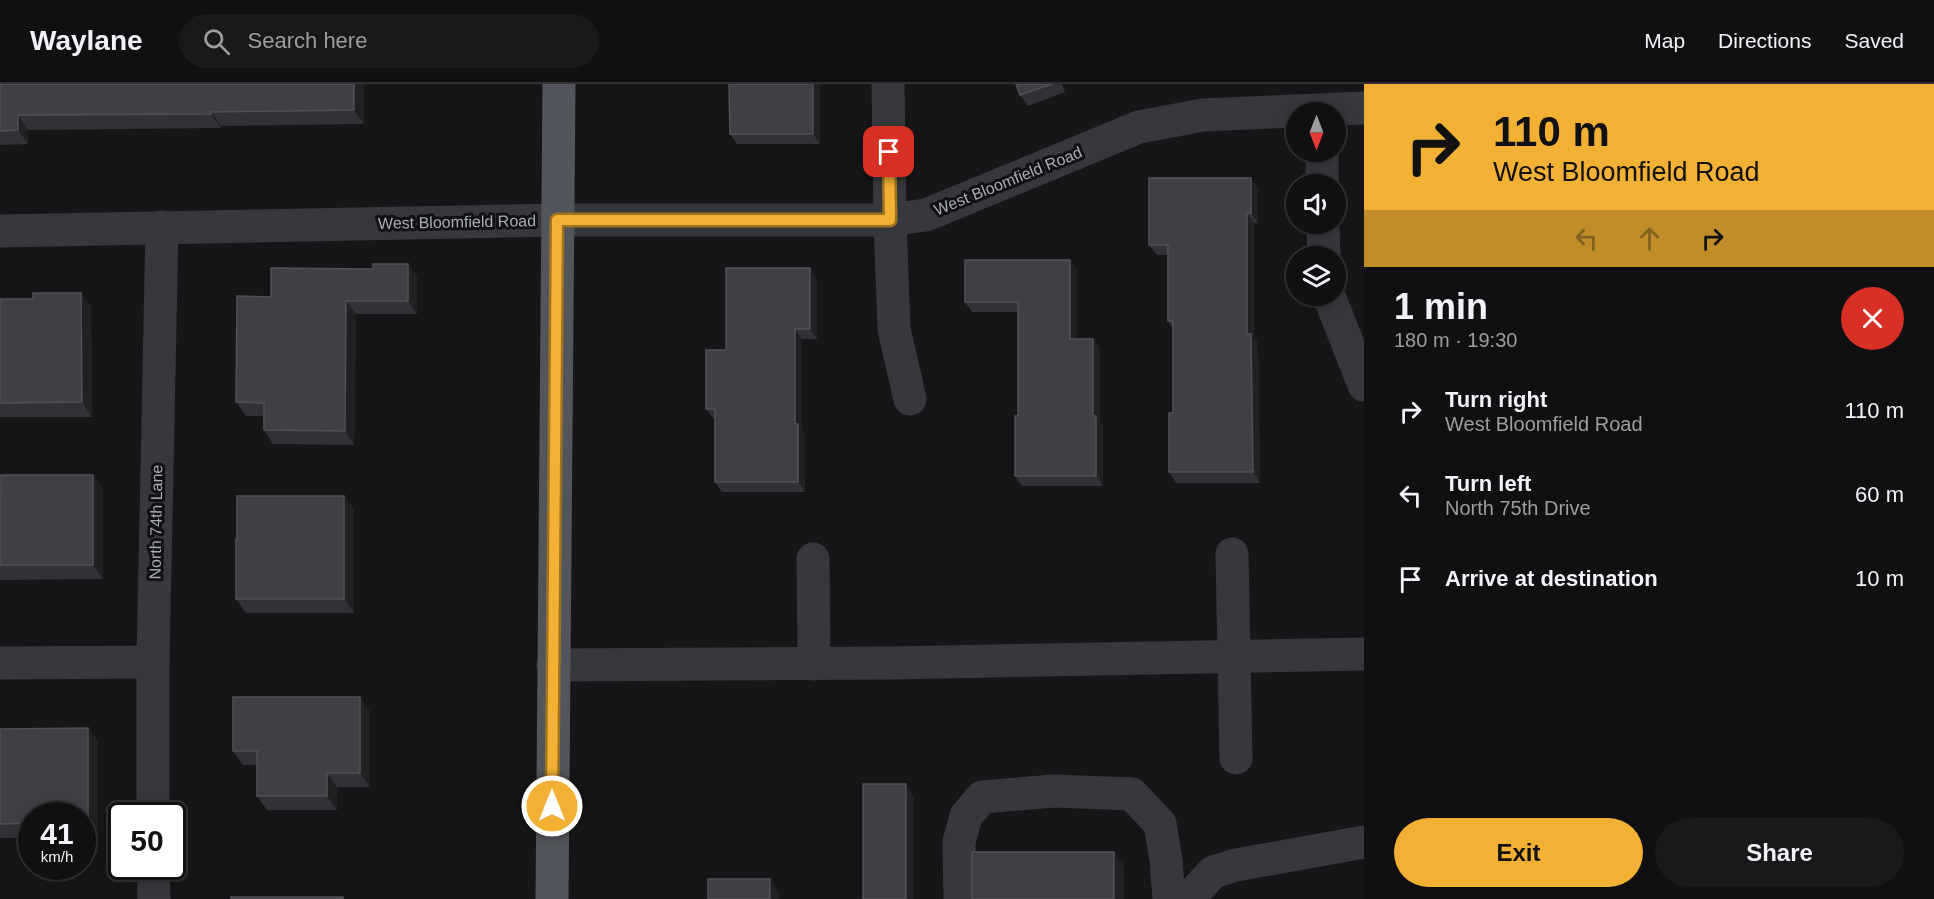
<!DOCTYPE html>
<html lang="en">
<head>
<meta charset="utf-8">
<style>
	:root { --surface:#101012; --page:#19191b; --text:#f1f3f6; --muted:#9c9d9f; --line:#303032; --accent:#f2b134 }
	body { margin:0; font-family:Helvetica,sans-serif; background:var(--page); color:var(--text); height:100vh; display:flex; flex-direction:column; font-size:22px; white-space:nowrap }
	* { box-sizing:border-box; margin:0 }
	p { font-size:20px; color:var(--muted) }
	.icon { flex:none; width:33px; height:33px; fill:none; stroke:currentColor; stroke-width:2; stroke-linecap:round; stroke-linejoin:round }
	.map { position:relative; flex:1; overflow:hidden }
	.panel { display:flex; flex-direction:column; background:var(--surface); width:570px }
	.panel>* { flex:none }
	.top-card { background:#f2b134; color:#111; overflow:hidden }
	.needle { width:39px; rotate:180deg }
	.fabs { position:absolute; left:1286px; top:18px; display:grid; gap:12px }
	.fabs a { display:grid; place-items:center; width:60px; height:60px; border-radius:50%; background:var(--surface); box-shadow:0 3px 15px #0003,0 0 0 2px var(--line); font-size:30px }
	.speed { position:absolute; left:18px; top:718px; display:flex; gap:12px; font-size:30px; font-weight:700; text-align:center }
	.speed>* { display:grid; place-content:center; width:78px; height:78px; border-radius:50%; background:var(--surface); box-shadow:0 3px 15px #0003,0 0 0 2px var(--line); line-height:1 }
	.speed small { font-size:15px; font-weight:400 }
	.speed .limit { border:3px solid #111; border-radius:9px; background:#fff; color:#111 }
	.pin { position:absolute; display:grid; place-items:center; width:51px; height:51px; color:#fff; margin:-26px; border-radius:12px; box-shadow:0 3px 9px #0006 }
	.me { position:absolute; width:66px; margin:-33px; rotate:0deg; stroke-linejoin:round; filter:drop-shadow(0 0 4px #0008) }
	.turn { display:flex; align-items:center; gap:21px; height:126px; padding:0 30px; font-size:27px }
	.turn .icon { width:78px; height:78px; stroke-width:2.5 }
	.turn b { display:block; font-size:42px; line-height:51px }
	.lanes { display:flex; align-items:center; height:57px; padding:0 30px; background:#0003; justify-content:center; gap:30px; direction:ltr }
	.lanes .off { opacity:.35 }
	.round { display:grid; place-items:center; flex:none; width:63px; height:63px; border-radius:32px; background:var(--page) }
	.headline { display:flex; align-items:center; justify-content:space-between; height:102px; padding:0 30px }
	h1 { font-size:36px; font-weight:700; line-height:45px }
	.action { display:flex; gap:12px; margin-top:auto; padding:12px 30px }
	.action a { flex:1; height:69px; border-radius:36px; background:var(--accent); color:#111; font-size:24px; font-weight:700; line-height:69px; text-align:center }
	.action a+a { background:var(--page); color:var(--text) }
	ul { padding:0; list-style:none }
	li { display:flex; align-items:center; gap:18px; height:84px; padding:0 30px }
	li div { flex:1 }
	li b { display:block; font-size:22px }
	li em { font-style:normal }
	header { display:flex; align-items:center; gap:36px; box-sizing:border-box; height:84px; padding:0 30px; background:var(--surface); border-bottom:2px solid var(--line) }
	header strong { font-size:28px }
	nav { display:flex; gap:33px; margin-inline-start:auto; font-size:21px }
	.search { width:420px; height:54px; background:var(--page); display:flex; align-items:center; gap:15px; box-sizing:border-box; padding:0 21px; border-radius:33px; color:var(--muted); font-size:22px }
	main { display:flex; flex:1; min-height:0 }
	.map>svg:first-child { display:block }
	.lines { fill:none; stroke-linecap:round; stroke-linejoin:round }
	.minor { stroke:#37383d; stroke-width:33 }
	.major { stroke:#53555c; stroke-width:33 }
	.wall { fill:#323236 }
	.shaded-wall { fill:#212124 }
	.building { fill:#3f3f44; stroke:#4f5156; stroke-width:1.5 }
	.route-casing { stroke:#9d7322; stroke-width:15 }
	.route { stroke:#f2b134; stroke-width:10 }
	.labels { text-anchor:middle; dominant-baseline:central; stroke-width:6; stroke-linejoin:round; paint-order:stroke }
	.street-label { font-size:16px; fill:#a8adb8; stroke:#111113 }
</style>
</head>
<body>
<header>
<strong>Waylane</strong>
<div class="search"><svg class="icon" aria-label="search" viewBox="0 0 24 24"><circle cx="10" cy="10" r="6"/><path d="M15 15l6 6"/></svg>Search here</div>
<nav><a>Map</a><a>Directions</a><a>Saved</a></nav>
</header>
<main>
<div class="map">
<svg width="1364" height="815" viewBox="0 0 1364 815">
	<rect width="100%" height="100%" fill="#161618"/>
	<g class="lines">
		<!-- minor -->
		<g class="minor">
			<polyline points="888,0 890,136 894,245 910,315"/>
			<polyline points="1322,68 1322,100"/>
			<polyline points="1323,140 1324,172"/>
			<polyline points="0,147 557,136 890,136 926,131 1139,43 1203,31 1364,24"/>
			<polyline points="1329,212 1364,301"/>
			<polyline points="1232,470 1236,674"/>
			<polyline points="813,475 814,580"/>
			<polyline points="0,579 153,578"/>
			<polyline points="553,581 889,579 1364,570"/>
			<polyline points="153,732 153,578 162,143"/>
			<polyline points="153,783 154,815"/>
			<polyline points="960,815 959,758 966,732 982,713 1054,707 1132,710 1160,740 1166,776 1169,815"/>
			<polyline points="1188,815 1213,788 1236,781 1364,758"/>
		</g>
		<!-- major -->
		<polyline class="major" points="552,815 559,0"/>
	</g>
	<!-- wall -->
	<g class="wall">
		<polygon points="0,0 364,0 364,40 221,42 221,44 28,46 28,60 0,61"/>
		<polygon points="729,0 819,0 820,1 820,60 737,60 730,50"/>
		<polygon points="1016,0 1062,0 1065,8 1028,22 1020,11"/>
		<polygon points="1251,94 1258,104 1258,139 1254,139 1254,254 1258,260 1260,399 1176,399 1169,388 1173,329 1173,245 1168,237 1168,171 1157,171 1149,161"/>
		<polygon points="408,180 417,193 417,230 356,230 354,361 273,360 264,346 264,332 246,332 236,318 271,213 373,185"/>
		<polygon points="1077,186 1077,255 1093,255 1100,265 1100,337 1103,342 1103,402 1022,402 1015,392 1018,332 1018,228 972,228 965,218"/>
		<polygon points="817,194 817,255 802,255 802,346 805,350 805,408 722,408 715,398 715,335 714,335 706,325 726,266"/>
		<polygon points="81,209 91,223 92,333 0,333 0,215 33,215"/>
		<polygon points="103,405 103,495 0,496 0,410"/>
		<polygon points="344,412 354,426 354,529 246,529 236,515 237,455"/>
		<polygon points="360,613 370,628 370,703 337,703 337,726 267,726 257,712 257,681 243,681 233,667"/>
		<polygon points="88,644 98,658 98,769 82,769 82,732 32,732 32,754 0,754 0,645"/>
	</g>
	<!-- shaded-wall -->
	<g class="shaded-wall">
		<polygon points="354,0 364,0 364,40 354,26"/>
		<polygon points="813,0 819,0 820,1 820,60 813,50"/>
		<polygon points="211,28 221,42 221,44 211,30"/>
		<polygon points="18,31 28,46 28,60 18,46"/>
		<polygon points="1251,94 1258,104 1258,139 1251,129"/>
		<polygon points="1247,129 1254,139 1254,254 1258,260 1260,399 1253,388 1247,250"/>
		<polygon points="1070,176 1077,186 1077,265 1070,255"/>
		<polygon points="408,180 417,193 417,230 408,217"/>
		<polygon points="810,184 817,194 817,255 810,245"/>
		<polygon points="81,209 91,223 92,333 82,318"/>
		<polygon points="346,217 356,230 354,361 345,347"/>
		<polygon points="795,245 802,255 802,346 805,350 805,408 798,398 795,340"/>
		<polygon points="1093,255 1100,265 1100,337 1103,342 1103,402 1096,392 1093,332"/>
		<polygon points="93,391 103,405 103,495 93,481"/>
		<polygon points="344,412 354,426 354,529 344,515"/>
		<polygon points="360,613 370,628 370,703 360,689"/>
		<polygon points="88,644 98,658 98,769 88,755"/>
		<polygon points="327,689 337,703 337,726 327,712"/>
		<polygon points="906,700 914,713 914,815 906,815"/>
		<polygon points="1114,768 1124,782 1124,815 1114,815"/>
		<polygon points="770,795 779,808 779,815 770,815"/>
	</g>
	<!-- building -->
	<g class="building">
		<polygon points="0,0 354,0 354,26 211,28 211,30 18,31 18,46 0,47"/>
		<polygon points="729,0 813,0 813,50 730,50"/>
		<polygon points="1016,0 1052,0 1020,11"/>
		<polygon points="1149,94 1251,94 1251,129 1247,129 1247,250 1251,250 1253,388 1169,388 1169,329 1173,329 1173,237 1168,237 1168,161 1149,161"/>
		<polygon points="965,176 1070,176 1070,255 1093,255 1093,332 1096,332 1096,392 1015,392 1015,332 1018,332 1018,218 965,218"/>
		<polygon points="373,180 408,180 408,217 346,217 345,347 264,346 264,319 236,318 237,212 271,213 271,184 373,185"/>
		<polygon points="726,184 810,184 810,245 795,245 795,340 798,340 798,398 715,398 715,325 706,325 706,266 726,266"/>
		<polygon points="33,209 81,209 82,318 0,319 0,215 33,215"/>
		<polygon points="1,391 93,391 93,481 0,481 0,410 1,410"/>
		<polygon points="237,412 344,412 344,515 236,515 236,455 237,455"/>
		<polygon points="233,613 360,613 360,689 327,689 327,712 257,712 257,667 233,667"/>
		<polygon points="88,644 88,755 82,755 82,732 32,732 32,739 0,740 0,645"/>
		<rect x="863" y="700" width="43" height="115"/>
		<rect x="972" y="768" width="142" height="47"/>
		<rect x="708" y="795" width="62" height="20"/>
		<rect x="231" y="813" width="112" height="2"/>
	</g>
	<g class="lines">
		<defs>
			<polyline id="route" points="552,722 557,136 890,136 889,68"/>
		</defs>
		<!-- route casing -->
		<use href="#route" class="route-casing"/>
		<!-- route -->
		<use href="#route" class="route"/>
	</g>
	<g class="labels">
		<!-- street labels -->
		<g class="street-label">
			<text transform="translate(1008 97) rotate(-22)">West Bloomfield Road</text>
			<text transform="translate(457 138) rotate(-1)">West Bloomfield Road</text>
			<text transform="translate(156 438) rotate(-89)">North 74th Lane</text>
		</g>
	</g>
</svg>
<div class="fabs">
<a><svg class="needle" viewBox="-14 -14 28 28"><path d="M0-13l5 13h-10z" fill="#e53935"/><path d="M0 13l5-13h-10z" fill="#9c9d9f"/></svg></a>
<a><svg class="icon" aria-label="sound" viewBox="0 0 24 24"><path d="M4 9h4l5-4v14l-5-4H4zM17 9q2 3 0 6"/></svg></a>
<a><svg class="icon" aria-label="layers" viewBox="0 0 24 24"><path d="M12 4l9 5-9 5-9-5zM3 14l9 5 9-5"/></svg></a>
</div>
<div class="speed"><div>41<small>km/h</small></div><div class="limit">50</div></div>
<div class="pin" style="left:889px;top:68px;background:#d93025"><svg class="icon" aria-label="arrive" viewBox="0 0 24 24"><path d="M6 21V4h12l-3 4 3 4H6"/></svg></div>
<svg class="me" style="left:552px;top:722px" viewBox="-20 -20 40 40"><circle r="17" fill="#f2b134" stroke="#fff" stroke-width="3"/><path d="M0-11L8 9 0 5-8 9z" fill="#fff"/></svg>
</div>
<section class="panel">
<div class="top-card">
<div class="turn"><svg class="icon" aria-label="right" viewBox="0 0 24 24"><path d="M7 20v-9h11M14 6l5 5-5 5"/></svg><div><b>110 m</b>West Bloomfield Road</div></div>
<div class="lanes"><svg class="icon off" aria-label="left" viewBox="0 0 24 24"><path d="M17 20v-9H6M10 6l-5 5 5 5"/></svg><svg class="icon off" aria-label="ahead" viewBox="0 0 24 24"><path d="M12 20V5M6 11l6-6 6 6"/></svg><svg class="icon" aria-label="right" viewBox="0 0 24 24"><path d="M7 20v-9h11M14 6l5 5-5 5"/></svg></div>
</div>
<div class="headline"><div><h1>1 min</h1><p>180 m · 19:30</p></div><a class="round" style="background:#d93025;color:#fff"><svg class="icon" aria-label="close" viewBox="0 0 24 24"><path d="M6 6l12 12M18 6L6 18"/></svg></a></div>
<ul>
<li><svg class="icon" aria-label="right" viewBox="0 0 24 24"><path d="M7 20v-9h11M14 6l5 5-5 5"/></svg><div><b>Turn right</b><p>West Bloomfield Road</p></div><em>110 m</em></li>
<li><svg class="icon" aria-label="left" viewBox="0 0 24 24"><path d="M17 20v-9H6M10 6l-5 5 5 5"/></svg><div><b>Turn left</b><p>North 75th Drive</p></div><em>60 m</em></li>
<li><svg class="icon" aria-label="arrive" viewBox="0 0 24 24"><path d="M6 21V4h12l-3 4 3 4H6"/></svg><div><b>Arrive at destination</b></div><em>10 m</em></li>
</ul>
<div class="action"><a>Exit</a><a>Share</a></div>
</section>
</main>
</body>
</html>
